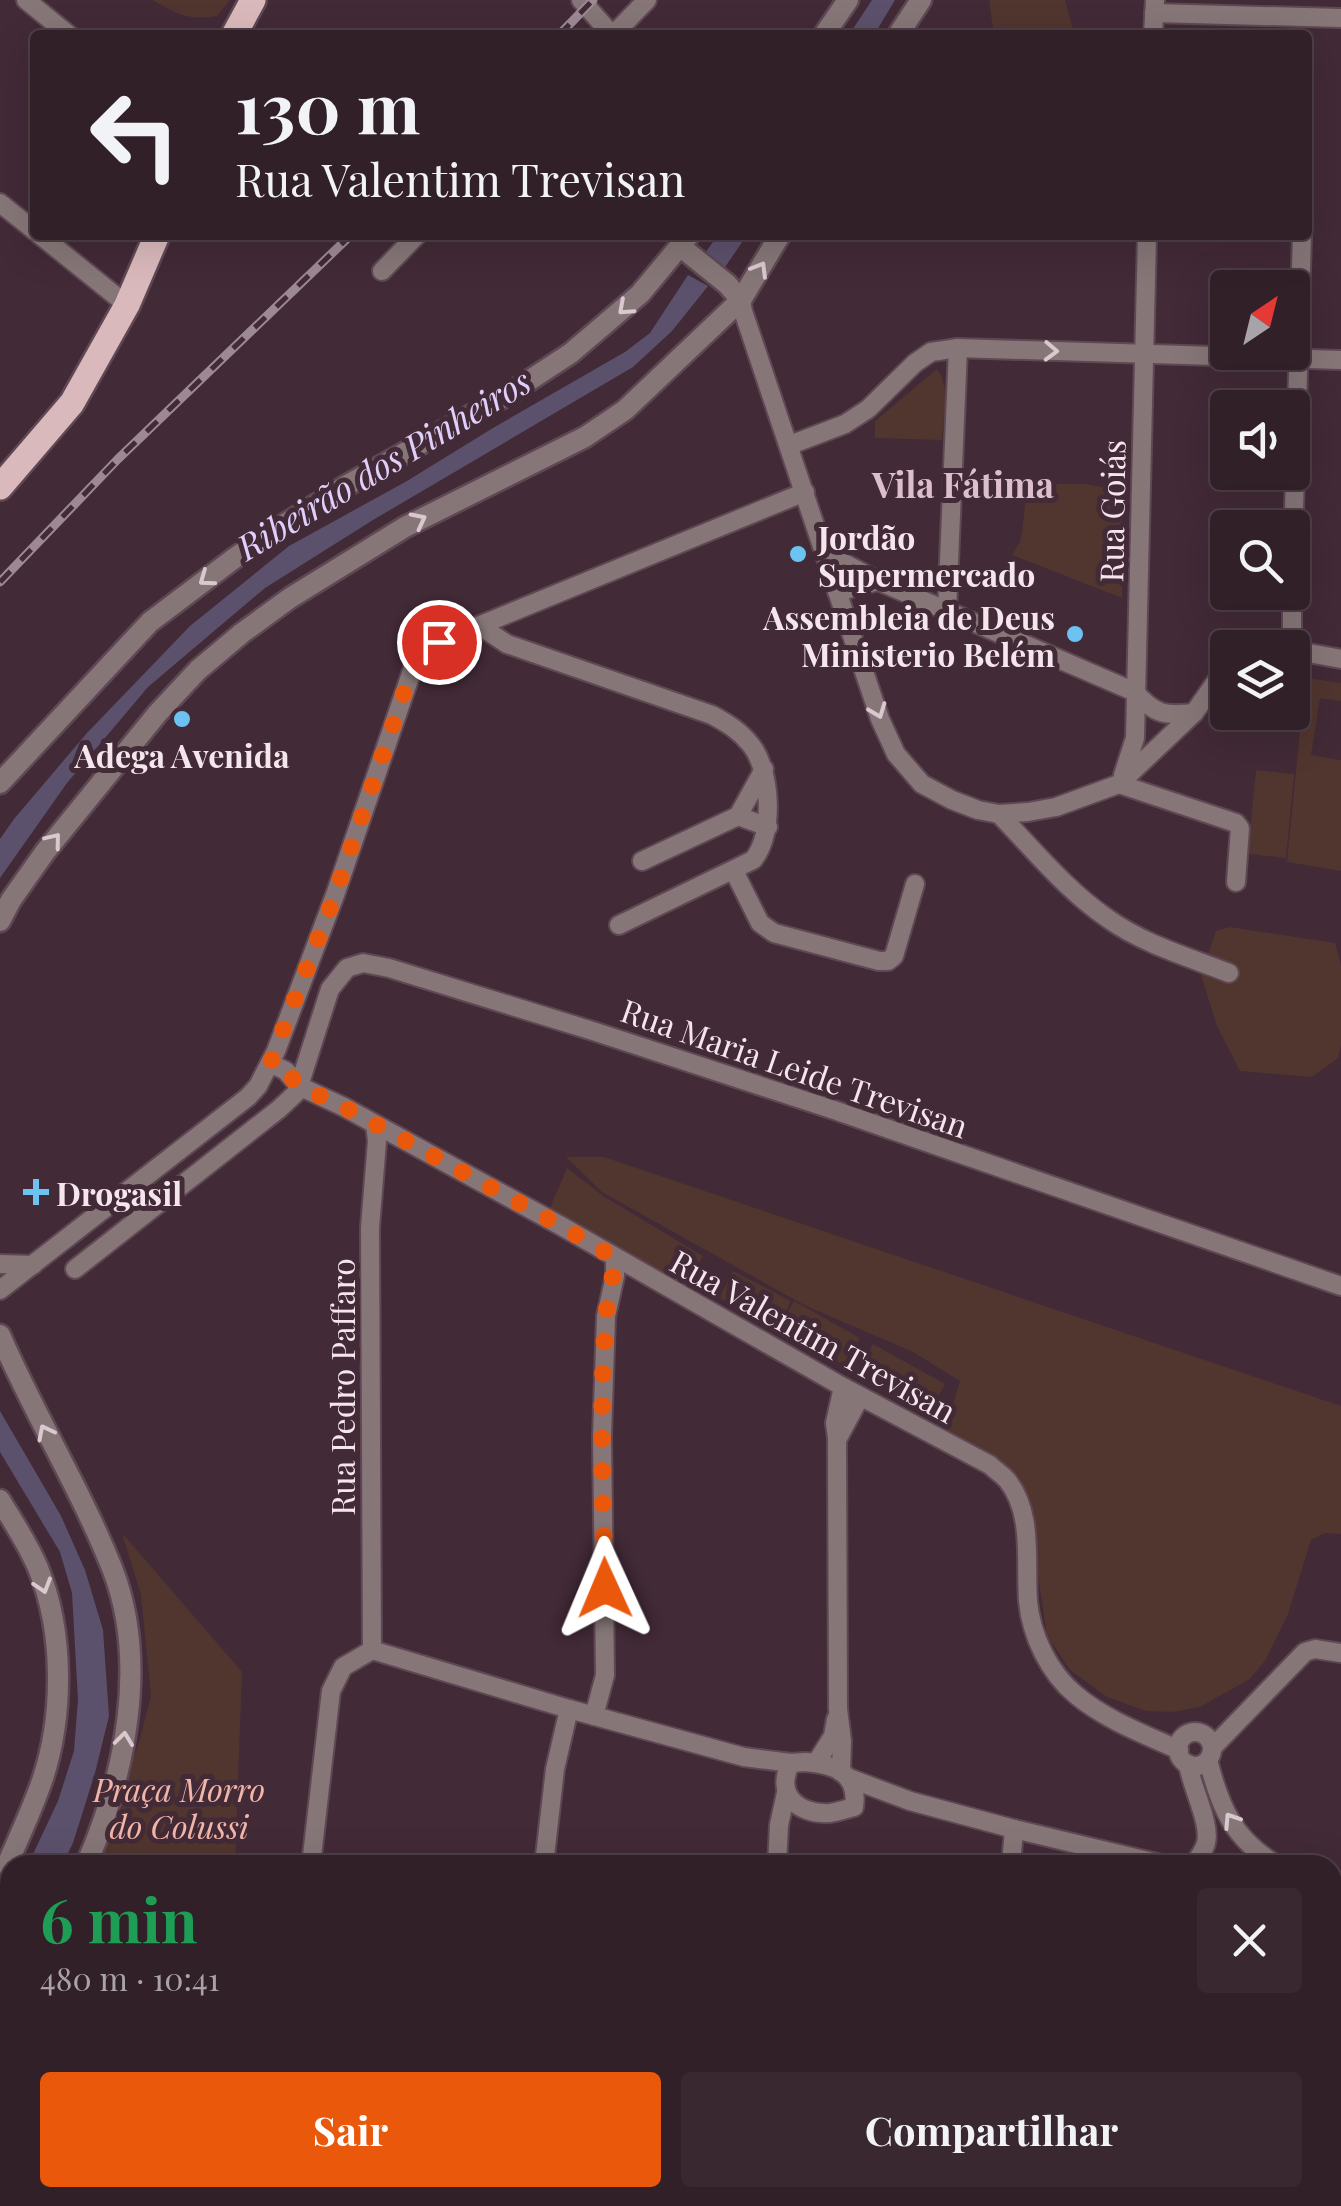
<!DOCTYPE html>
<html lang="pt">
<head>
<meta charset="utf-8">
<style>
	:root { --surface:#322029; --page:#3a2831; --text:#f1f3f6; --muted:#a8a3a8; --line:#4d3e46; --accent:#ea580c }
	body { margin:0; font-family:"Playfair Display",serif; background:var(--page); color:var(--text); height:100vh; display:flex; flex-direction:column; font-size:38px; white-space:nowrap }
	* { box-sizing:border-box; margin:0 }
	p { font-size:32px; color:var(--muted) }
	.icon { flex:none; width:55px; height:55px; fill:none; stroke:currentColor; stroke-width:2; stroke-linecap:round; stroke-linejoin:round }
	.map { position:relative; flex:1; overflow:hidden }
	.sheet { position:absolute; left:0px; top:1855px; width:1342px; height:352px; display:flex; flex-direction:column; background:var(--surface); border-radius:30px 30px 0 0; box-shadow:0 10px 40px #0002,0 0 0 2px var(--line) }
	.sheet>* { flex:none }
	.top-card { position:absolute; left:30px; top:30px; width:1282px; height:210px; border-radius:10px; box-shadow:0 10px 40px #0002,0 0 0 2px var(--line); background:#322029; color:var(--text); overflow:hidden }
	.needle { width:65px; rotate:35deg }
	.controls { position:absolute; left:1210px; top:270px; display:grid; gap:20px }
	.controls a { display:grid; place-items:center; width:100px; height:100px; border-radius:10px; background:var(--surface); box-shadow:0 10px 40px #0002,0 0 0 2px var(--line); font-size:50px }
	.pin { position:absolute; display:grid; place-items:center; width:85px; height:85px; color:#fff; margin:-42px; border:5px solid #fff; border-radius:50%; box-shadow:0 2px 10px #0007 }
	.me { position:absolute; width:110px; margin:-55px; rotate:359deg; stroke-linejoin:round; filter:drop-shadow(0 0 8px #0008) }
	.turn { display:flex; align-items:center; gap:35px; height:210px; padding:0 40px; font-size:45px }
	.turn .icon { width:130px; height:130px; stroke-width:2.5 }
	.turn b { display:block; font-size:70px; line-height:85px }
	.round { display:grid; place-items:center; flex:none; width:105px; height:105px; border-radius:10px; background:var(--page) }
	.headline { display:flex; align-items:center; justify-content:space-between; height:170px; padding:0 40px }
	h1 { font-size:60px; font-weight:700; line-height:75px; color:#1e9e55 }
	.primary-button { display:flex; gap:20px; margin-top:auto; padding:20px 40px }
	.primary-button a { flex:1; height:115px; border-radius:10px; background:var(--accent); color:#fff; font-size:40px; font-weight:700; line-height:115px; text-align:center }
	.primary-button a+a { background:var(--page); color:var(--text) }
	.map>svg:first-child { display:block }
	.green { fill:#51352f }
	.water { fill:#5c516c }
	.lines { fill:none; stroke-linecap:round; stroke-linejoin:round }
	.minor-casing { stroke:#5f4854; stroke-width:22 }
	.tertiary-casing { stroke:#5f4854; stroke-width:25 }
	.primary-casing { stroke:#5f4854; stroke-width:30 }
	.minor { stroke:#867678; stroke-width:18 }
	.tertiary { stroke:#867678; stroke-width:20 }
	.primary { stroke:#dab9bc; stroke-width:25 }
	.rail-casing { stroke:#9d8993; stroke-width:9 }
	.rail { stroke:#422a37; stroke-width:5; stroke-dasharray:15; stroke-linecap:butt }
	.oneway { stroke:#d9c9cf }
	.route { stroke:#ea580c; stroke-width:18; stroke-dasharray:0 32.4 }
	.poi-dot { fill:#6cc3f2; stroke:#422a37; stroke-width:4 }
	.labels { text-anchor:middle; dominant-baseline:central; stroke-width:10; stroke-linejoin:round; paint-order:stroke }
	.street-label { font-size:32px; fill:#f5e5ec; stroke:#422a37 }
	.poi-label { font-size:32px; font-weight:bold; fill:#f5e5ec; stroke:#422a37; text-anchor:start }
	.park-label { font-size:32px; font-style:italic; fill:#f2b5a7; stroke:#422a37 }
	.water-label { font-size:35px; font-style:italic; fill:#e0cffa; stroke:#422a37 }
	.neighbourhood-label { font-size:35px; font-weight:bold; fill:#ddbecd; stroke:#422a37 }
</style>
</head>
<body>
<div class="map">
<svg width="1341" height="2206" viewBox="0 0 1341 2206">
	<rect width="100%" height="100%" fill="#422a37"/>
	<!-- green -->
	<g class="green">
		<path d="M153,0H230L217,16C190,21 176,14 153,0Z"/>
		<polygon points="989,0 1065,0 1074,33 1069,35 994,35"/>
		<path d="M937,369C951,386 943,418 942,440L875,438V421Z"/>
		<polygon points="1047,484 1085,484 1123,491 1122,598 1012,555 1021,540 1027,489"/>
		<polygon points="1293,676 1341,683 1341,701 1320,698 1311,755 1341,760 1341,871 1287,862 1302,711 1293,709"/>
		<polygon points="1256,770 1294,774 1286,858 1248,854"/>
		<polygon points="1230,927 1335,943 1341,965 1341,1045 1338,1058 1312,1077 1240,1071 1217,1026 1201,975 1216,931"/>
		<polygon points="566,1157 604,1157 1341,1406 1341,1534 1325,1533 1311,1540 1288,1614 1265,1661 1250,1679 1200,1707 1172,1712 1146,1711 1107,1697 1070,1670 1047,1636 1034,1548 1034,1516 1018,1483 983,1452 945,1430 960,1381 913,1352 804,1305 602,1192"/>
		<polygon points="567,1168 603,1196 703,1256 686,1286 550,1208"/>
		<polygon points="733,1271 791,1301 777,1328 719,1298"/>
		<polygon points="794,1301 860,1338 845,1366 778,1330"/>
		<polygon points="873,1344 945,1384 928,1415 856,1375"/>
		<polygon points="122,1533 242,1672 235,1865 97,1865 139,1742 151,1696 141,1595"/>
		<polygon points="0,2129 10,2141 10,2198 58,2198 65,2206 0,2206"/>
	</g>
	<!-- water -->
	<g class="water">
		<polygon points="872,0 895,0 874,35 849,35"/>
		<polygon points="718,235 747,235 723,270 703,256"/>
		<polygon points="688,275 708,286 672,331 633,367 373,520 265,588 148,687 67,783 0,878 0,839 14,819 87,733 190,626 289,546 407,481 493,428 625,352 650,333"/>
		<polygon points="0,1411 61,1516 85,1570 103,1630 109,1716 95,1773 73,1843 62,1865 28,1865 58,1801 74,1751 78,1700 72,1593 60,1552 0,1452"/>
		<polygon points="10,1905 10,2014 0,2001 0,1929"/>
	</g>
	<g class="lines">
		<defs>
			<g id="minor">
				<polyline points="26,0 69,35"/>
				<polyline points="581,0 612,35"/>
				<polyline points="1154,13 1341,18"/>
				<polyline points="613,35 647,0"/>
				<polyline points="1153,35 1155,0"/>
				<polyline points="0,203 35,231"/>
				<polyline points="40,235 127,305"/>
				<polyline points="382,271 417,235"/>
				<polyline points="741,300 743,311 880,719 896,754 922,784 952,800 978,810 999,814 1028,812 1056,807 1119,784 1194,713 1215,683 1228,672"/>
				<polyline points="790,445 845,424 868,409 915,363 931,352 958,348 1341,360"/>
				<path d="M825,553L878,581L1135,692C1155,715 1165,716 1194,713"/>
				<polyline points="1292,579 1302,235"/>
				<polyline points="837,592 878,581"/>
				<polyline points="947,610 958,348"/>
				<path d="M480,626L507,644L712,715C727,723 740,731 751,745C771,770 775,834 753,860L619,925"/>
				<polyline points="1292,648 1292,592"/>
				<polyline points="1292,650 1341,659"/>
				<polyline points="1123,775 1135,738 1147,235"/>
				<polyline points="1119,784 1236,823 1240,828 1236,882"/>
				<path d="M999,814C1033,849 1066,890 1107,918C1143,944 1188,957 1229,973"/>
				<polyline points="738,816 764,769"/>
				<polyline points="642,861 738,816 768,827"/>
				<polyline points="734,871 760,923 774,933 879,961 888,961 894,956 915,884"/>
				<path d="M270,1063L286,1071L299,1086L344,1107L563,1227L843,1387L990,1465C995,1470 1003,1475 1007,1480C1034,1513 1025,1562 1028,1601C1031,1635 1049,1673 1076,1695C1106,1720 1144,1734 1179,1750"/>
				<polyline points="0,1264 33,1265"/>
				<polyline points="75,1269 279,1109 296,1093 299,1086 330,989 347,968 363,963 389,968 596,1032 834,1110 1341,1286"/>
				<polyline points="0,1290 248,1097 258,1086 276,1051 335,895 414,665 439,642 805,492"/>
				<polyline points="838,1438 860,1397"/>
				<polyline points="372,1650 370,1228 377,1141 375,1125"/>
				<polyline points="372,1650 569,1709 744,1757 791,1763"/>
				<polyline points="594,1716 605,1675 602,1437 606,1316 615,1276 615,1259"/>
				<circle cx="1195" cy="1749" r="17"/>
				<polyline points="1212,1748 1305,1652 1315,1649 1341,1653"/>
				<path d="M1208,1760C1220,1807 1233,1839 1277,1865"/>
				<path d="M805,1762C834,1764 859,1773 854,1807C846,1809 838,1812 830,1813C798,1815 774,1794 791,1763Z"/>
				<polyline points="816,1763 833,1736 836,1719"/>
				<path d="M1188,1764C1191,1786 1211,1823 1206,1843C1204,1851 1198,1858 1194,1865"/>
				<polyline points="841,1772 842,1741 838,1709 837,1438 835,1423 843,1387"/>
				<polyline points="849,1778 910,1801 1014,1829 1165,1865"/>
				<polyline points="311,1865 331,1691 343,1667 372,1650"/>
				<polyline points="544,1865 555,1769 569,1709"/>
				<polyline points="777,1865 779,1825 786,1793"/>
				<polyline points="1011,1865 1014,1829"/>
				<polyline points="1332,1887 1341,1889"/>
				<polyline points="1332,1911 1341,1914"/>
				<polyline points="375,2198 383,2206"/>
				<polyline points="506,2206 507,2198"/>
				<polyline points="739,2206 740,2198"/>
				<polyline points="973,2206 973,2198"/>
				<polyline points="1207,2206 1208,2198"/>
				<polyline points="1322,2206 1341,2196"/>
			</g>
			<g id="tertiary">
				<polyline points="824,35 848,0"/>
				<polyline points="898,35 921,0"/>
				<polyline points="681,247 727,284 741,300"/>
				<polyline points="0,783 150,622 236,557 285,524 344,487 507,395 571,353 640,294 689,235"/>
				<polyline points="0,921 11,900 45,852 157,714 198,670 242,633 290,598 405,527 585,437 625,410 741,300 780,235"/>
				<path d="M0,1335C34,1414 80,1488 112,1568C149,1662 125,1776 86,1865"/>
				<path d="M0,1500C13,1522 28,1544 38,1568C64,1631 64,1716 42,1781C30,1815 14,1848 0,1881"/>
				<polyline points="0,2039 10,2053"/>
				<polyline points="130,2198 137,2206"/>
				<polyline points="215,2198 222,2206"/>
			</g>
			<g id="primary">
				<polyline points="234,35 253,0"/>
				<polyline points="0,487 72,403 127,305 157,235"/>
			</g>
		</defs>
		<!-- minor casing -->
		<use href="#minor" class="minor-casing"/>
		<!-- tertiary casing -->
		<use href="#tertiary" class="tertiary-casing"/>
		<!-- primary casing -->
		<use href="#primary" class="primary-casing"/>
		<!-- minor -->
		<use href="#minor" class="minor"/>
		<!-- tertiary -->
		<use href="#tertiary" class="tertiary"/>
		<!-- primary -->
		<use href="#primary" class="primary"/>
		<defs>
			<g id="rail">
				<polyline points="559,35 593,0"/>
				<polyline points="0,582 118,459 351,235"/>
			</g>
		</defs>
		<!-- rail casing -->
		<use href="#rail" class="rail-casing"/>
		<!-- rail -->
		<use href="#rail" class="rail"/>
	</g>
	<!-- one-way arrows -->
	<defs><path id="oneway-chevron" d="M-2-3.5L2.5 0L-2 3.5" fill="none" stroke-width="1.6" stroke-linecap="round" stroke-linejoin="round" transform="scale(2.5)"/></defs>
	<g class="oneway">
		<use href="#oneway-chevron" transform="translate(760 269) rotate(-59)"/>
		<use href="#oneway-chevron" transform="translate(625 308) rotate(138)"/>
		<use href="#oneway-chevron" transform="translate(1051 351) rotate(2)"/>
		<use href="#oneway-chevron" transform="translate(419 520) rotate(-27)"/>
		<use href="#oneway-chevron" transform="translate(206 579) rotate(144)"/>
		<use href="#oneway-chevron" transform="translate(878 711) rotate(69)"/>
		<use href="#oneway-chevron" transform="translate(54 840) rotate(-51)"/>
		<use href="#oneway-chevron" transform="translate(45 1432) rotate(-117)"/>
		<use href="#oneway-chevron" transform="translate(43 1586) rotate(73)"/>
		<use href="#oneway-chevron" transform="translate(124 1739) rotate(-83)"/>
		<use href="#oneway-chevron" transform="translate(1231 1820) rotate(-123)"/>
	</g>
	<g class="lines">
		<!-- route -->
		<path class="route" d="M439,642L414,665L410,675L335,895L270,1064L286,1071L299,1086L344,1107L563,1227L615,1258C614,1279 607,1299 606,1319C599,1408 603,1499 605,1588"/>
	</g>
	<!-- markers -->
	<g class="poi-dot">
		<circle cx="798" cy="554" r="10"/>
		<circle cx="1075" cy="634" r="10"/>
		<circle cx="182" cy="719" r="10"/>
		<path d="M31 1177h10v10h10v10h-10v10h-10v-10h-10v-10h10z"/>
	</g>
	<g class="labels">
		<!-- street labels -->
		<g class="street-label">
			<text transform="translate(1111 511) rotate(-89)">Rua Goiás</text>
			<text transform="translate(795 1067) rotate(19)">Rua Maria Leide Trevisan</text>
			<text transform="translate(814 1335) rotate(29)">Rua Valentim Trevisan</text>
			<text transform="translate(341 1387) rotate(-90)">Rua Pedro Paffaro</text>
		</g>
		<!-- poi labels -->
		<g class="poi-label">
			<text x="818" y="536">Jordão<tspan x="818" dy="37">Supermercado</tspan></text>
			<text x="1055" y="616" text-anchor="end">Assembleia de Deus<tspan x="1055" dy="37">Ministerio Belém</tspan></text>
			<text x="182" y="754" text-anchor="middle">Adega Avenida</text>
			<text x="56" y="1192">Drogasil</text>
		</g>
		<!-- park labels -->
		<g class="park-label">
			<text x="179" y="1788">Praça Morro<tspan x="179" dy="37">do Colussi</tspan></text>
		</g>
		<!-- water labels -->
		<g class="water-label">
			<text transform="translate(383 463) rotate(-31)">Ribeirão dos Pinheiros</text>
		</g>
		<!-- neighbourhood labels -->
		<g class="neighbourhood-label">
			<text x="963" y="483">Vila Fátima</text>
		</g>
	</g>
</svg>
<div class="controls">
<a><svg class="needle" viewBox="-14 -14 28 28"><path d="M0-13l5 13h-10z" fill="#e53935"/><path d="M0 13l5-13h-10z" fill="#a8a3a8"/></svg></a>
<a><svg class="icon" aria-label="sound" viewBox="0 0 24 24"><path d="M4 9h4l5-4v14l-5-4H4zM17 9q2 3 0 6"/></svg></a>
<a><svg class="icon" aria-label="search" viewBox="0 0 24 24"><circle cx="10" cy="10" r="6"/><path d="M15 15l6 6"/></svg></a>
<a><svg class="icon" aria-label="layers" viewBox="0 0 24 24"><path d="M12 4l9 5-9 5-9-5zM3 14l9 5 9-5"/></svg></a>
</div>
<div class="pin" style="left:439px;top:642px;background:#d93025"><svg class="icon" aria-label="arrive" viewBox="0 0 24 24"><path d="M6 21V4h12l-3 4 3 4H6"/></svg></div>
<svg class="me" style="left:605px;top:1588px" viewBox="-20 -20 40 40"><path d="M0-17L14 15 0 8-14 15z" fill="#ea580c" stroke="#fff" stroke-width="4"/></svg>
<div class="top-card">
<div class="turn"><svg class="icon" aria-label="left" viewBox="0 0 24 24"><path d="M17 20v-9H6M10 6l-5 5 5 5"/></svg><div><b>130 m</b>Rua Valentim Trevisan</div></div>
</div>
<section class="sheet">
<div class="headline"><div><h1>6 min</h1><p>480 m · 10:41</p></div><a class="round"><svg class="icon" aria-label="close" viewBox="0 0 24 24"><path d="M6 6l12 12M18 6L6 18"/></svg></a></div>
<div class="primary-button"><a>Sair</a><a>Compartilhar</a></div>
</section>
</div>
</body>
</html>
